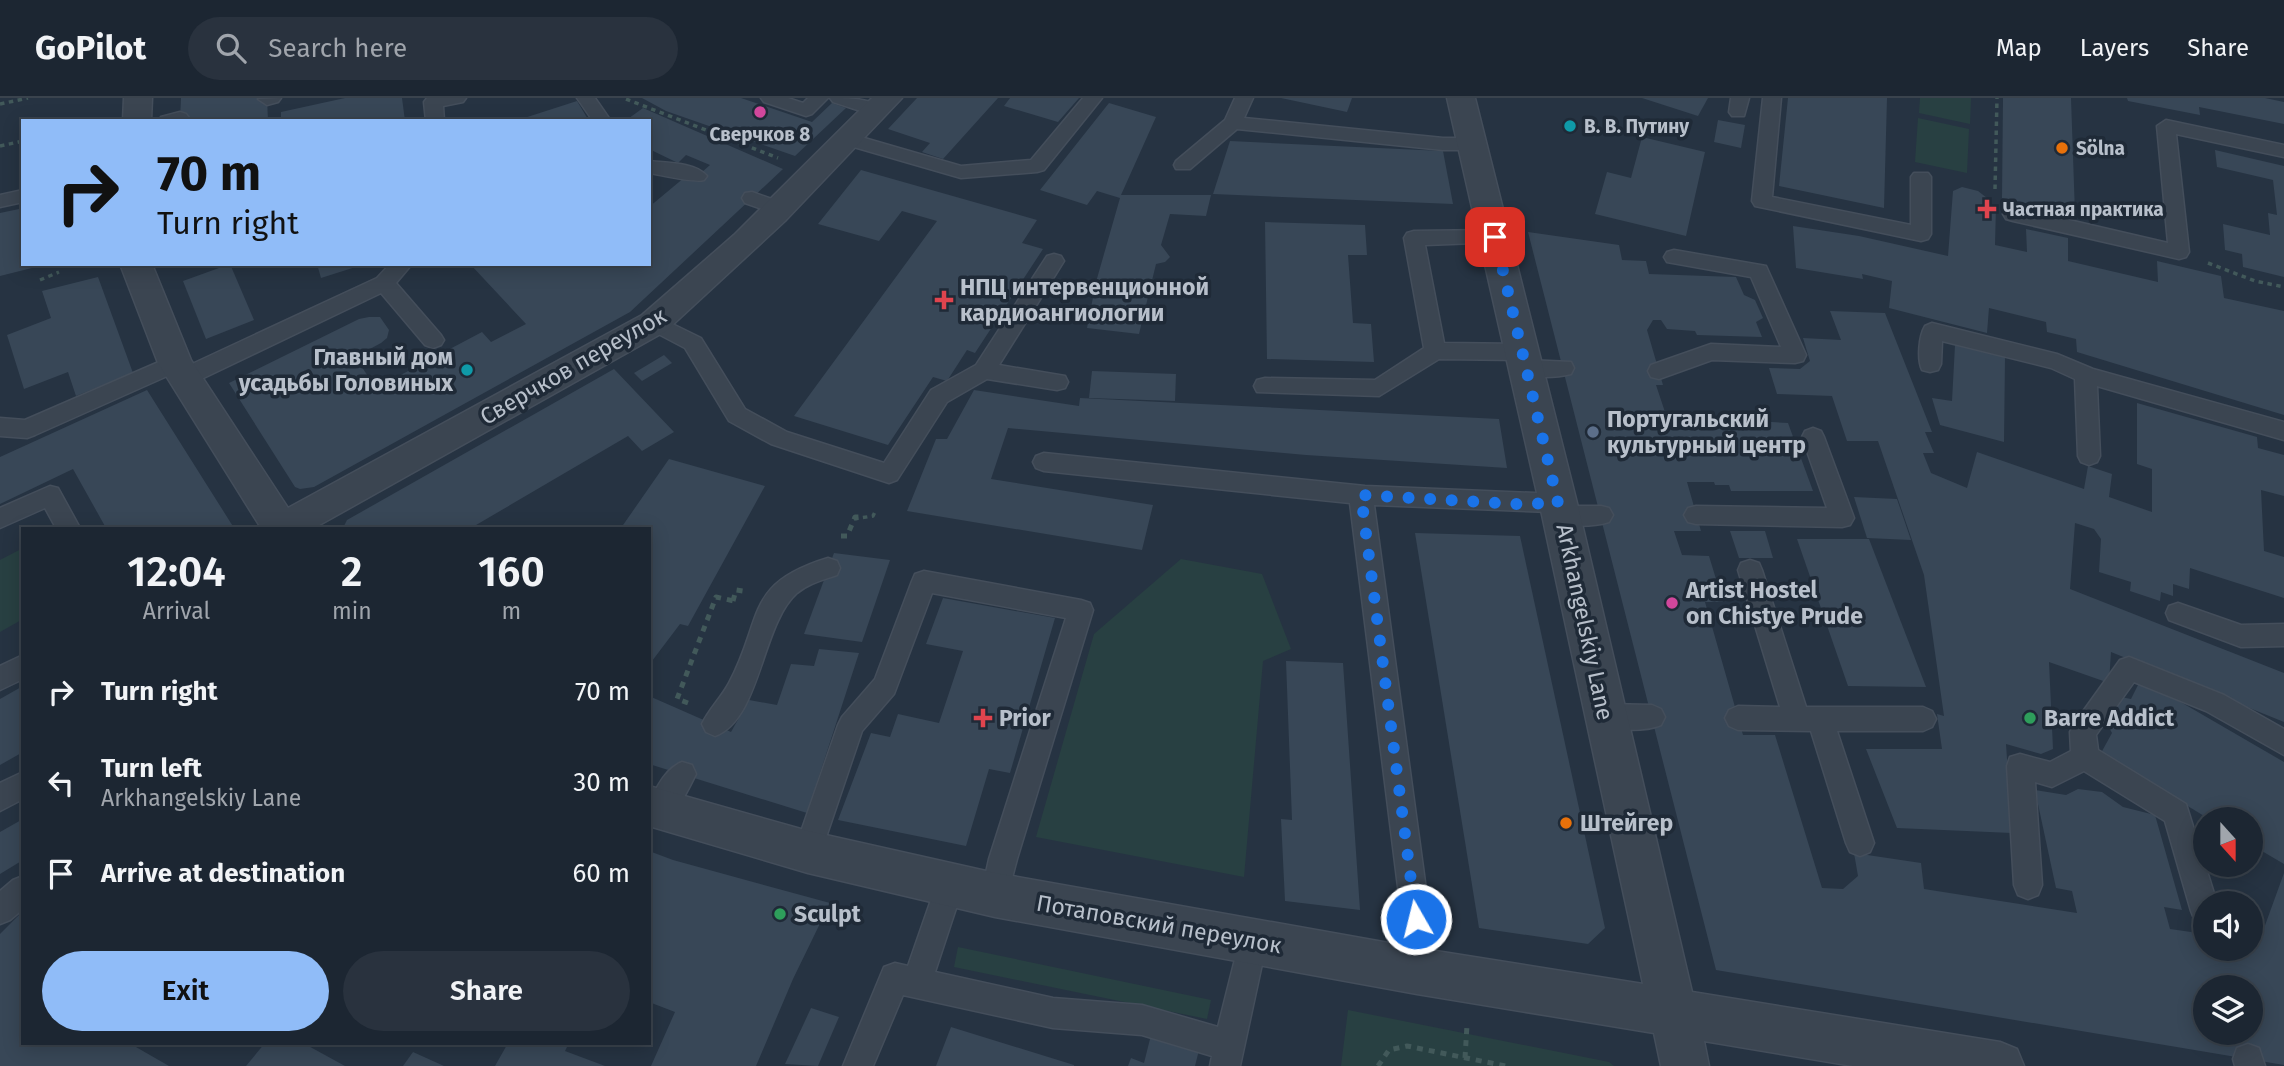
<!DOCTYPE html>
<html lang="en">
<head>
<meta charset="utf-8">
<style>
	:root { --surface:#1c2632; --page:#29323e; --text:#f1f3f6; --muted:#a0a5ac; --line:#3a434d; --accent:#90bcf8 }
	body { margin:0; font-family:"Fira Sans",sans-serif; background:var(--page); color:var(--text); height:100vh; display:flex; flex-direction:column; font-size:26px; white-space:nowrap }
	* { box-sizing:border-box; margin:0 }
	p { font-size:23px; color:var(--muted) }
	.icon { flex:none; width:38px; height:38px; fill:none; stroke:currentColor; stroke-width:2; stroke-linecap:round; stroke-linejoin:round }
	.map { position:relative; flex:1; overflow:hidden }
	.panel { position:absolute; left:21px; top:429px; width:630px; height:518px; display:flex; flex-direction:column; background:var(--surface); border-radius:0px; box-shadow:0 4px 18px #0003,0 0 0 2px var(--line) }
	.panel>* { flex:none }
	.guide { position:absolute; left:21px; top:21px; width:630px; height:147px; border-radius:0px; box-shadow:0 4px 18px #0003,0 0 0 2px var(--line); background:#90bcf8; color:#111; overflow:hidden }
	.needle { width:46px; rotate:159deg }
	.tools { position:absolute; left:2193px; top:709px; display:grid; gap:14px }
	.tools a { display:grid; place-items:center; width:70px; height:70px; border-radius:50%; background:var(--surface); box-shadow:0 4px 18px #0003,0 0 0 2px var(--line); font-size:35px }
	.pin { position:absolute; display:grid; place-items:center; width:60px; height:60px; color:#fff; margin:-30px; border-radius:14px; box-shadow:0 4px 10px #0006 }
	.me { position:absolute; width:77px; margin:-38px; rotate:352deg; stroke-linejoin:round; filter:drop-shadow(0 0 5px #0008) }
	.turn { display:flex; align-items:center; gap:24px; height:147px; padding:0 21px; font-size:32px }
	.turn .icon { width:91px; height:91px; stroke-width:2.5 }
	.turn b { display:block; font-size:49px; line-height:60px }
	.eta { display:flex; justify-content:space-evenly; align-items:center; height:119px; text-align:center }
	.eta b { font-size:42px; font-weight:600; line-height:49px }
	.cta { display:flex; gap:14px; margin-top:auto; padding:14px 21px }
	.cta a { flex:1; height:80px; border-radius:42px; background:var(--accent); color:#111; font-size:28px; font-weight:600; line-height:80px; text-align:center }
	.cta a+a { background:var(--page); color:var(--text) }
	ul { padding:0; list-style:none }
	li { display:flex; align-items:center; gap:21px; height:91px; padding:0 21px }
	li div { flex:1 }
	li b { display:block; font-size:26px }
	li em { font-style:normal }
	header { display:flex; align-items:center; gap:42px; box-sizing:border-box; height:98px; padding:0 35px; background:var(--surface); border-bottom:2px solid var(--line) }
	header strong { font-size:33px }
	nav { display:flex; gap:38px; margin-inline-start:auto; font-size:24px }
	.search { width:490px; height:63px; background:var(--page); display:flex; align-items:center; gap:18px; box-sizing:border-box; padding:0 24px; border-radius:38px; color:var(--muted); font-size:26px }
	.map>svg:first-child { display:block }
	.green { fill:#284042 }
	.building { fill:#384757; fill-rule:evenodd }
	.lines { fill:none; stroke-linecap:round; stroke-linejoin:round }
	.lane-casing { stroke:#444e5b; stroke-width:3 }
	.street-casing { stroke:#444e5b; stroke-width:3 }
	.path-far1 { stroke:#42595a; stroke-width:3.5; stroke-dasharray:4.5 4.5; stroke-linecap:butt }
	.path { stroke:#42595a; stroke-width:5; stroke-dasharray:6 6; stroke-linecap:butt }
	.lane { fill:#3b4551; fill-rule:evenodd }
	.street { fill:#3b4551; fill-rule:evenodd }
	.route { stroke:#1a73e8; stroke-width:12; stroke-dasharray:0 21.6 }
	.hotel-dot { fill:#d1479c; stroke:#1f2a37; stroke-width:2.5 }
	.culture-dot { fill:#0f9aa8; stroke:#1f2a37; stroke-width:2.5 }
	.food-dot { fill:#e8710a; stroke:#1f2a37; stroke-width:2.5 }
	.health-dot { fill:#e0444e; stroke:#1f2a37; stroke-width:2.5 }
	.service-dot { fill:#5c6f8a; stroke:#1f2a37; stroke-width:2.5 }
	.leisure-dot { fill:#2e9e5b; stroke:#1f2a37; stroke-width:2.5 }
	.labels { text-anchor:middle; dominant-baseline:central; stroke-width:7; stroke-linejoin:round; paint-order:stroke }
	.far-poi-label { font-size:19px; font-weight:bold; fill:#b8c0cb; stroke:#1f2a37; text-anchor:start }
	.poi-label { font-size:23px; font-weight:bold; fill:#b8c0cb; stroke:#1f2a37; text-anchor:start }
	.street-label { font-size:23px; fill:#b8c0cb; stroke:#1f2a37 }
</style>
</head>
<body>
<header>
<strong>GoPilot</strong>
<div class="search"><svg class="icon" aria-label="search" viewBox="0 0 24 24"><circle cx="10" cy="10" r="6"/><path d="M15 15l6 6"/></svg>Search here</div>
<nav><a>Map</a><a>Layers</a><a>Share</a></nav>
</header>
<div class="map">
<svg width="2284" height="968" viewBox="0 0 2284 968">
	<rect width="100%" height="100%" fill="#263342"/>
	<!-- green -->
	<g class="green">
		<polygon points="1920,0 1971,0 1970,26 1919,15"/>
		<polygon points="1918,20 1969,31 1967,75 1915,64"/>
		<polygon points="23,450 23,521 0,534 0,462"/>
		<polygon points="1181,461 1262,476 1291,551 1263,563 1244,779 1036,739 1094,536"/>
		<polygon points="958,849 1211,902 1207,921 954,869"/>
		<polygon points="1348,912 1609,964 1614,968 1341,968"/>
	</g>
	<!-- building -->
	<g class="building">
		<polygon points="181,0 267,0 268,23 180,23"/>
		<polygon points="345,0 402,0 405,23 281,23 281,14"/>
		<polygon points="642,0 741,0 812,24 832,5 846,10 795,58 666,13"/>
		<polygon points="917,0 998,0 943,61 922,54 930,45 888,31"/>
		<polygon points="1010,0 1079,0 1058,24 1004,8"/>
		<polygon points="1281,0 1352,0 1347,14"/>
		<polygon points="1642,0 1708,0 1698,18"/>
		<polygon points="1788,0 1887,0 1884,110 1779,88"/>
		<polygon points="2003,0 2071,0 2075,116 2002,100"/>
		<polygon points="2127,0 2265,0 2284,4 2284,26 2199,9 2200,17 2128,3"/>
		<polygon points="577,3 589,23 519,23 518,22"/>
		<polygon points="1109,5 1156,19 1121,97 1211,97 1206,118 1170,116 1161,147 1170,159 1165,164 1156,166 1139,236 1087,230 1096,184 1120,100 1097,93 1087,107 1040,92"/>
		<polygon points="643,10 783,71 630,214 314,389 300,391 295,389 229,285 359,221 369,219 380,219 389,232 387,240 381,245 355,259 376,290 482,234 491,244 526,226 470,166 649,166 649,109 685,79 693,82 710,67 686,57 678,65 649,51 649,23 625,23"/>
		<polygon points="1718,22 1745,27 1741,50 1714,44"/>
		<polygon points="1642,39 1705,54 1686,138 1595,116 1607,74 1631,80"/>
		<polygon points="1230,43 1443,53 1453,106 1213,96"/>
		<polygon points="2215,52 2284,68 2284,179 2243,169 2242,156 2225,152 2223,126 2270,137 2268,115 2277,117 2273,82 2217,69"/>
		<polygon points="861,72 1037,122 1022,145 1043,151 975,255 967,252 947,283 933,279 888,347 794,318 937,123 902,113 879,143 818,126"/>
		<polygon points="1962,89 1978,93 1987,100 1987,106 1996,108 1995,147 2027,154 2026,131 2068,140 2068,163 2158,184 2157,163 2221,178 2224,200 2284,213 2284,317 2077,254 2076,241 2047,234 2046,224 1989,210 1987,235 1889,210 1892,183 1862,176 1863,181 1796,170 1793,128 1859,138 1948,158 1953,93"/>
		<polygon points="19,106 23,106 23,166 44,167 0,178 0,115 19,111"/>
		<polygon points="1265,124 1365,127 1367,157 1348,157 1353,225 1371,226 1374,264 1267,261"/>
		<path d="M1528,134L1619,147L1622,162L1646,163L1649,176L1736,179L1744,197L1755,202L1763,220L1756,224L1762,239L1697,237L1695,233L1667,231L1661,222H1653L1647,232L1663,287H1656L1671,332H1695L1691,319L1788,325L1813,393H1731L1729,387H1715L1714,384H1687L1701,433H1674L1682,457L1709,458L1723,504H1705L1743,637H1775L1822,790L1843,791L1858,778L1854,755L1921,765L1924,791L2077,815L2072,793L2056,790L2035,692L2066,697L2078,691L2102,694L2123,709L2155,717L2182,812L2164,809L2170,831L2205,836V850H2250V843L2259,844L2284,775V967L1716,872ZM2205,889H2250V934H2205Z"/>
		<polygon points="230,166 254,222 206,241 183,183"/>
		<polygon points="317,166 362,166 362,167 321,180"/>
		<polygon points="98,179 133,275 76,298 68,274 24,291 7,237 51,220 42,193"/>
		<polygon points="1830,213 1885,215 1932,334 1925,334 1934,355 1923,355 1931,375 1967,390 1977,354 2084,391 2088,368 2112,376 2109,399 2152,414 2152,371 2137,366 2137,305 2257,339 2258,350 2284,357 2284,398 2261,392 2264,453 2284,459 2284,500 2190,470 2189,491 2173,486 2173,498 2161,494 2160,503 2130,493 2131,484 2099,474 2101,441 2094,431 2075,425 2070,491 2284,575 2284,624 2111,554 2109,585 2049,564 2053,651 2041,656 2006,646 2012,735 1897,730 1866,651 1942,651 1937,616 1944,618 1924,477 1878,343 1847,343 1832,298 1777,296 1769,270 1800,271 1810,263 1803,240 1841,242"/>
		<polygon points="1955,247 2005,259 2004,344 1940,327 1932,300 1952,303"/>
		<polygon points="664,257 672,265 642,283 634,275"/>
		<polygon points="614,271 674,334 642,353 628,338 471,430 343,430 347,422"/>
		<polygon points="1092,273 1176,276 1175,303 1089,300"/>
		<polygon points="147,292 234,430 106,430 73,371 0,406 0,359"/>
		<polygon points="974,292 1079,308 1080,300 1499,321 1507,370 1306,357 1008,330 991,381 1153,407 1142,452 907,413 936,341 947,341"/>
		<polygon points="669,361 765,388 688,528 680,526 649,567 649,430 621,430"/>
		<polygon points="1854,399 1897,401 1911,442 1867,440"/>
		<polygon points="1730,433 1765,433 1773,460 1739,460"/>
		<polygon points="1415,435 1520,438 1605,830 1588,846 1479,830"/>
		<polygon points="1797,441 1869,441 1926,589 1848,588"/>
		<polygon points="834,455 890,462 862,544 804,536"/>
		<polygon points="943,500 1055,520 1010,675 989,671 966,748 838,722 871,635 890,639 898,616 939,625 963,553 926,546"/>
		<polygon points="819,551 859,555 807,715 649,666 649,598 731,634 749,602 777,607 791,566 814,568"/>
		<polygon points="1286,563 1343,565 1360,812 1285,803 1281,721 1292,722"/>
		<polygon points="2141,581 2284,664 2284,766 2250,746 2250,721 2209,721 2101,655 2112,635 2102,617 2116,598 2131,601"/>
		<polygon points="23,588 23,654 0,667 0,601"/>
		<polygon points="23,721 23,762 0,776 0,734"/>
		<polygon points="649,753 673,762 830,805 793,881 756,968 651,968 675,914 649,904"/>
		<polygon points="23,813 23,945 129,945 169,968 0,968 0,836"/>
		<polygon points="811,910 839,919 818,968 785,966"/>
		<polygon points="951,929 1074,967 1074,968 936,968"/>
		<polygon points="1151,937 1199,952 1195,968 1128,968 1131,960 1144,965"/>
		<polygon points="265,945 303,945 345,968 246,968"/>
		<polygon points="508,945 569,945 565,953 605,968 495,968"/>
		<polygon points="413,954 444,968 403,968"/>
	</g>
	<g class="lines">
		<defs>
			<g id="lane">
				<polygon points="281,0 278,4 267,7 258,1"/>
				<polygon points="427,0 466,0 463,4 443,8 444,23 426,23 424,4"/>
				<polygon points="577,0 595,0 611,23 593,23"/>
				<polygon points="761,0 788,0 803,5 808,0 828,0 812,16 806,18 764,4"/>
				<path d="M830,0C847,0 873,0 885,12L876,18L833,4Z"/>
				<polygon points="1083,0 1102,0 1044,72 1037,74 961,80 840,45 838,41 847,35 961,68 1031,62"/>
				<polygon points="1235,0 1253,0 1244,20 1443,40 1471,40 1480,46 1471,52 1443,52 1237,31 1190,71 1176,71 1174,67 1176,63 1225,22"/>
				<polygon points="1731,0 1749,0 1744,18 1732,18 1729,14"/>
				<polygon points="1763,0 1781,0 1772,99 1911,127 1911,79 1914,75 1928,75 1931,79 1931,136 1928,141 1921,143 1755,108 1752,103"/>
				<polygon points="180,14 186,16 189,20 187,23 159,23 161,19"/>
				<polygon points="2166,22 2284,47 2284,59 2176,36 2189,154 2186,159 2179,161 2013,123 2006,121 2003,116 2006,111 2013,109 2168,145 2157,28"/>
				<path d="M649,63C666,65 695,64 707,78L704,82C694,85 662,77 649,75Z"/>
				<polygon points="23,92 23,104 0,109 0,97"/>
				<polygon points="752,94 786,106 789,111 786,116 779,117 745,105 742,100 745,95"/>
				<polygon points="1495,132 1502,134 1505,139 1502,144 1425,147 1444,245 1523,246 1531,248 1534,254 1531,260 1523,262 1439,261 1379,298 1257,294 1254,288 1257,282 1265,280 1375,282 1424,250 1404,140 1407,135 1414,133"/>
				<polygon points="1674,152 1766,168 1806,257 1803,263 1795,265 1712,262 1659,281 1651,279 1648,273 1651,267 1711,246 1781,249 1751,179 1667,164 1664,159 1667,154"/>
				<polygon points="1054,156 1061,158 1064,163 999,267 1065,278 1068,284 1065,290 1057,292 987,281 947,304 897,382 889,385 771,346 729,323 685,250 647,230 643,225 647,220 654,217 701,240 745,311 787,334 884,365 931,292 976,267 1047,158"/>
				<polygon points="390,166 412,166 396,185 441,237 444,242 441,247 433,250 425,247 381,195 191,286 183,288 175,286 172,280 175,274 377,180"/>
				<path d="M1932,225L2057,256L2093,271L2284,324V342L2097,288L2100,358L2097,364L2089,367L2081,364L2078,358L2075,281L2051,270L1942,243L1941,266L1938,272L1930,274L1922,272C1917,261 1919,238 1925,228Z"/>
				<polygon points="175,257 183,259 186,265 183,271 35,337 27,340 0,338 0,320 25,322"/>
				<path d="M1527,262L1571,264L1574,270L1571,276C1556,280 1534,280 1519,276L1516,270L1519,264Z"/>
				<polygon points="1813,330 1821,333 1824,339 1854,420 1850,427 1842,429 1696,426 1688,424 1684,417 1688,410 1696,408 1827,410 1802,339 1805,333"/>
				<path d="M1044,355L1365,388L1558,396L1566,398L1568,408H1601L1609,410L1613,417L1609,424C1593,429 1569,429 1553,424L1551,414L1374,407L1430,821L1432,873L1427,883L1417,888L1407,883L1402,873V821L1350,405L1044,373L1036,370L1033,364L1036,358Z"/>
				<polygon points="50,388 58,390 80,430 56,430 45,410 0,430 0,410"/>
				<path d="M828,460L837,463L840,470L837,477C823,482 809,485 797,495C761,527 761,621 715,638L706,634L702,626C709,611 721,600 729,585C764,520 743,486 828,460Z"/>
				<polygon points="1750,462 1759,465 1762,472 1806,609 1923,609 1932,613 1936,621 1932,629 1923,633 1837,633 1874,745 1870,754 1860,758 1850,754 1846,745 1811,633 1738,632 1729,628 1725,620 1729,612 1738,608 1780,609 1738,472 1741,465"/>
				<polygon points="924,473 1081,502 1090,505 1093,512 1017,761 1005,807 995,811 985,807 981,797 989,761 1066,520 932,495 894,596 862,633 818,763 808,767 798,763 794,754 838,627 842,619 875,581 912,483 915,476"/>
				<polygon points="2178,505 2241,527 2284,526 2284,548 2241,549 2169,522 2166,515 2169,508"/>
				<polygon points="23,557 23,581 0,592 0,568"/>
				<polygon points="2129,559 2224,597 2284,631 2284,657 2206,613 2134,584 2096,637 2098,652 2186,706 2217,805 2205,805 2205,827 2195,823 2191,813 2165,723 2084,673 2052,689 2035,684 2042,787 2038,797 2028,801 2018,797 2014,787 2007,668 2010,659 2020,656 2050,664 2071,653 2070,634 2074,626 2120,562"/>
				<path d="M1606,606L1652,607L1661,611L1665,619L1661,627C1644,634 1614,633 1597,626L1593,618L1597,610Z"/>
				<path d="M682,664L692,667L696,676C688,692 677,717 660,724L650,720C647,701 664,671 682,664Z"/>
				<polygon points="23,674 23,701 0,713 0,685"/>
				<polygon points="950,772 960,776 964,786 935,874 1053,900 1142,907 1218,929 1242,833 1252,829 1262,833 1267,843 1240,968 1210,968 1212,958 1142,937 1053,930 903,897 873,968 843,968 884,869 895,865 908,868 940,776"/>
				<polygon points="23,778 23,811 10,822 0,826 0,793 13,782"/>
				<polygon points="2248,946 2259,950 2265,968 2235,968 2233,961 2237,950"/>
			</g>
			<g id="street">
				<polygon points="124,0 152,0 151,23 123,23"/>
				<polygon points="872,0 902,0 785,123 666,233 314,430 261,430 158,265 120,166 152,166 191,262 288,410 642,217 734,137"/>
				<polygon points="1447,0 1475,0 1580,417 1692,894 2000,944 2017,951 2024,968 1853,968 1704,943 1709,968 1661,968 1654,935 1417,896 995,819 808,775 649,728 649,688 808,733 995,775 1417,850 1643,886 1542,417"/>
			</g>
		</defs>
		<!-- lane casing -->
		<use href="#lane" class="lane-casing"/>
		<!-- street casing -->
		<use href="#street" class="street-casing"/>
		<!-- path-far1 -->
		<g class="path-far1">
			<polyline points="626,1 778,60"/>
			<polyline points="0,6 28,0"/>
			<polyline points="0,48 23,43"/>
			<polyline points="1995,91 1997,0"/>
			<polyline points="2208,165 2255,183 2284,189"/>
			<polyline points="40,182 59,174"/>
			<polyline points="854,421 873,418 876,412"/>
		</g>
		<!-- path -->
		<g class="path">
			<polyline points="841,438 847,438 855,419 859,419"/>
			<polyline points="733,503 736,492 743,493"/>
			<polyline points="688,605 677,601 716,499 734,503"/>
			<polyline points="1465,960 1467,927"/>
			<polyline points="1378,968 1389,952 1407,948 1506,968"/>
		</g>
		<!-- lane -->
		<use href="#lane" class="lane"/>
		<!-- street -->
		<use href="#street" class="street"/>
	</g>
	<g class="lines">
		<!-- route -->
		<polyline class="route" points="1416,821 1361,397 1514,406 1558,405 1495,139"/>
	</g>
	<!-- markers -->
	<g class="hotel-dot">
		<circle cx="760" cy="14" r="7"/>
		<circle cx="1672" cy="505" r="7"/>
	</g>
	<g class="culture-dot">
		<circle cx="1570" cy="28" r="7"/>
		<circle cx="467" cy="272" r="7"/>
	</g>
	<g class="food-dot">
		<circle cx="2062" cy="50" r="7"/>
		<circle cx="1566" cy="725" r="7"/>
	</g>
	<g class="health-dot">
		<path d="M1983.5 100.5h7v7h7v7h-7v7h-7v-7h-7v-7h7z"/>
		<path d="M940.5 191.5h7v7h7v7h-7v7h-7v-7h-7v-7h7z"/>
		<path d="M979.5 609.5h7v7h7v7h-7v7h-7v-7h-7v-7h7z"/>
	</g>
	<circle class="service-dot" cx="1593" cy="334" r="7"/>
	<g class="leisure-dot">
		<circle cx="2030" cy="620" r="7"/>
		<circle cx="780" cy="816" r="7"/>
	</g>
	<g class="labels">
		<!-- far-poi labels -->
		<g class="far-poi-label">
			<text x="1584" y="28">В. В. Путину</text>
			<text x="760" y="36" text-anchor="middle">Сверчков 8</text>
			<text x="2076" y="50">Sölna</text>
			<text x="2003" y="111">Частная практика</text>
		</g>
		<!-- poi labels -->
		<g class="poi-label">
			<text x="960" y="189">НПЦ интервенционной<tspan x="960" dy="26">кардиоангиологии</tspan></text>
			<text x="453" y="259" text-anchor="end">Главный дом<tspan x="453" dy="26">усадьбы Головиных</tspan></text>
			<text x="1607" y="321">Португальский<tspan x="1607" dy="26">культурный центр</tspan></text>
			<text x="1686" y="492">Artist Hostel<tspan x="1686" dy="26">on Chistye Prude</tspan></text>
			<text x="999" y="620">Prior</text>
			<text x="2044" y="620">Barre Addict</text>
			<text x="1580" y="725">Штейгер</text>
			<text x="794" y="816">Sculpt</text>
		</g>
		<!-- street labels -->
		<g class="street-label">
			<text transform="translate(573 268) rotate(-30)">Сверчков переулок</text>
			<text transform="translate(1585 524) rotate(78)">Arkhangelskiy Lane</text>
			<text transform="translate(1159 826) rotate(10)">Потаповский переулок</text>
		</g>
	</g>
</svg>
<div class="tools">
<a><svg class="needle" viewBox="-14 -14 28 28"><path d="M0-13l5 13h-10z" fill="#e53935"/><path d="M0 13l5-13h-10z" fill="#a0a5ac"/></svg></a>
<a><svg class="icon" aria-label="sound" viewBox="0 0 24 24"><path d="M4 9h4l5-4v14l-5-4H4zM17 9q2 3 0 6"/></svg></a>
<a><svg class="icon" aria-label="layers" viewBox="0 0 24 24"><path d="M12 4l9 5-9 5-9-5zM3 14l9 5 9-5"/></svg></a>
</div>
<div class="pin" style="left:1495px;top:139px;background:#d93025"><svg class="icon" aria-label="arrive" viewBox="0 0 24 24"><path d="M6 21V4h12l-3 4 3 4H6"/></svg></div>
<svg class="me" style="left:1416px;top:821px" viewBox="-20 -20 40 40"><circle r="17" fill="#1a73e8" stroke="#fff" stroke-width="3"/><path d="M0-11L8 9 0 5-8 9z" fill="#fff"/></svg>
<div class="guide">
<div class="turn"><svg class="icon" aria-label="right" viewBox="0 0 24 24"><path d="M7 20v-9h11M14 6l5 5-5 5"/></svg><div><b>70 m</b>Turn right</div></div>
</div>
<section class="panel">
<div class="eta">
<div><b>12:04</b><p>Arrival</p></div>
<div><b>2</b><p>min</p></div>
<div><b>160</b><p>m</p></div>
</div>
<ul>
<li><svg class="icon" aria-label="right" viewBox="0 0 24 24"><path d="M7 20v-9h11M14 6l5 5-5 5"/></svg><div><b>Turn right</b></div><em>70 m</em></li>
<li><svg class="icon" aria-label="left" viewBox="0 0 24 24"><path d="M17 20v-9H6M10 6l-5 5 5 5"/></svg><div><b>Turn left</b><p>Arkhangelskiy Lane</p></div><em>30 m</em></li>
<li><svg class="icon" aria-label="arrive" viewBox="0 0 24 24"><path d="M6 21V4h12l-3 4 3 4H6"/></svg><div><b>Arrive at destination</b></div><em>60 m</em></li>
</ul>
<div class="cta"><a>Exit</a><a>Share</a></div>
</section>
</div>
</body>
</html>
